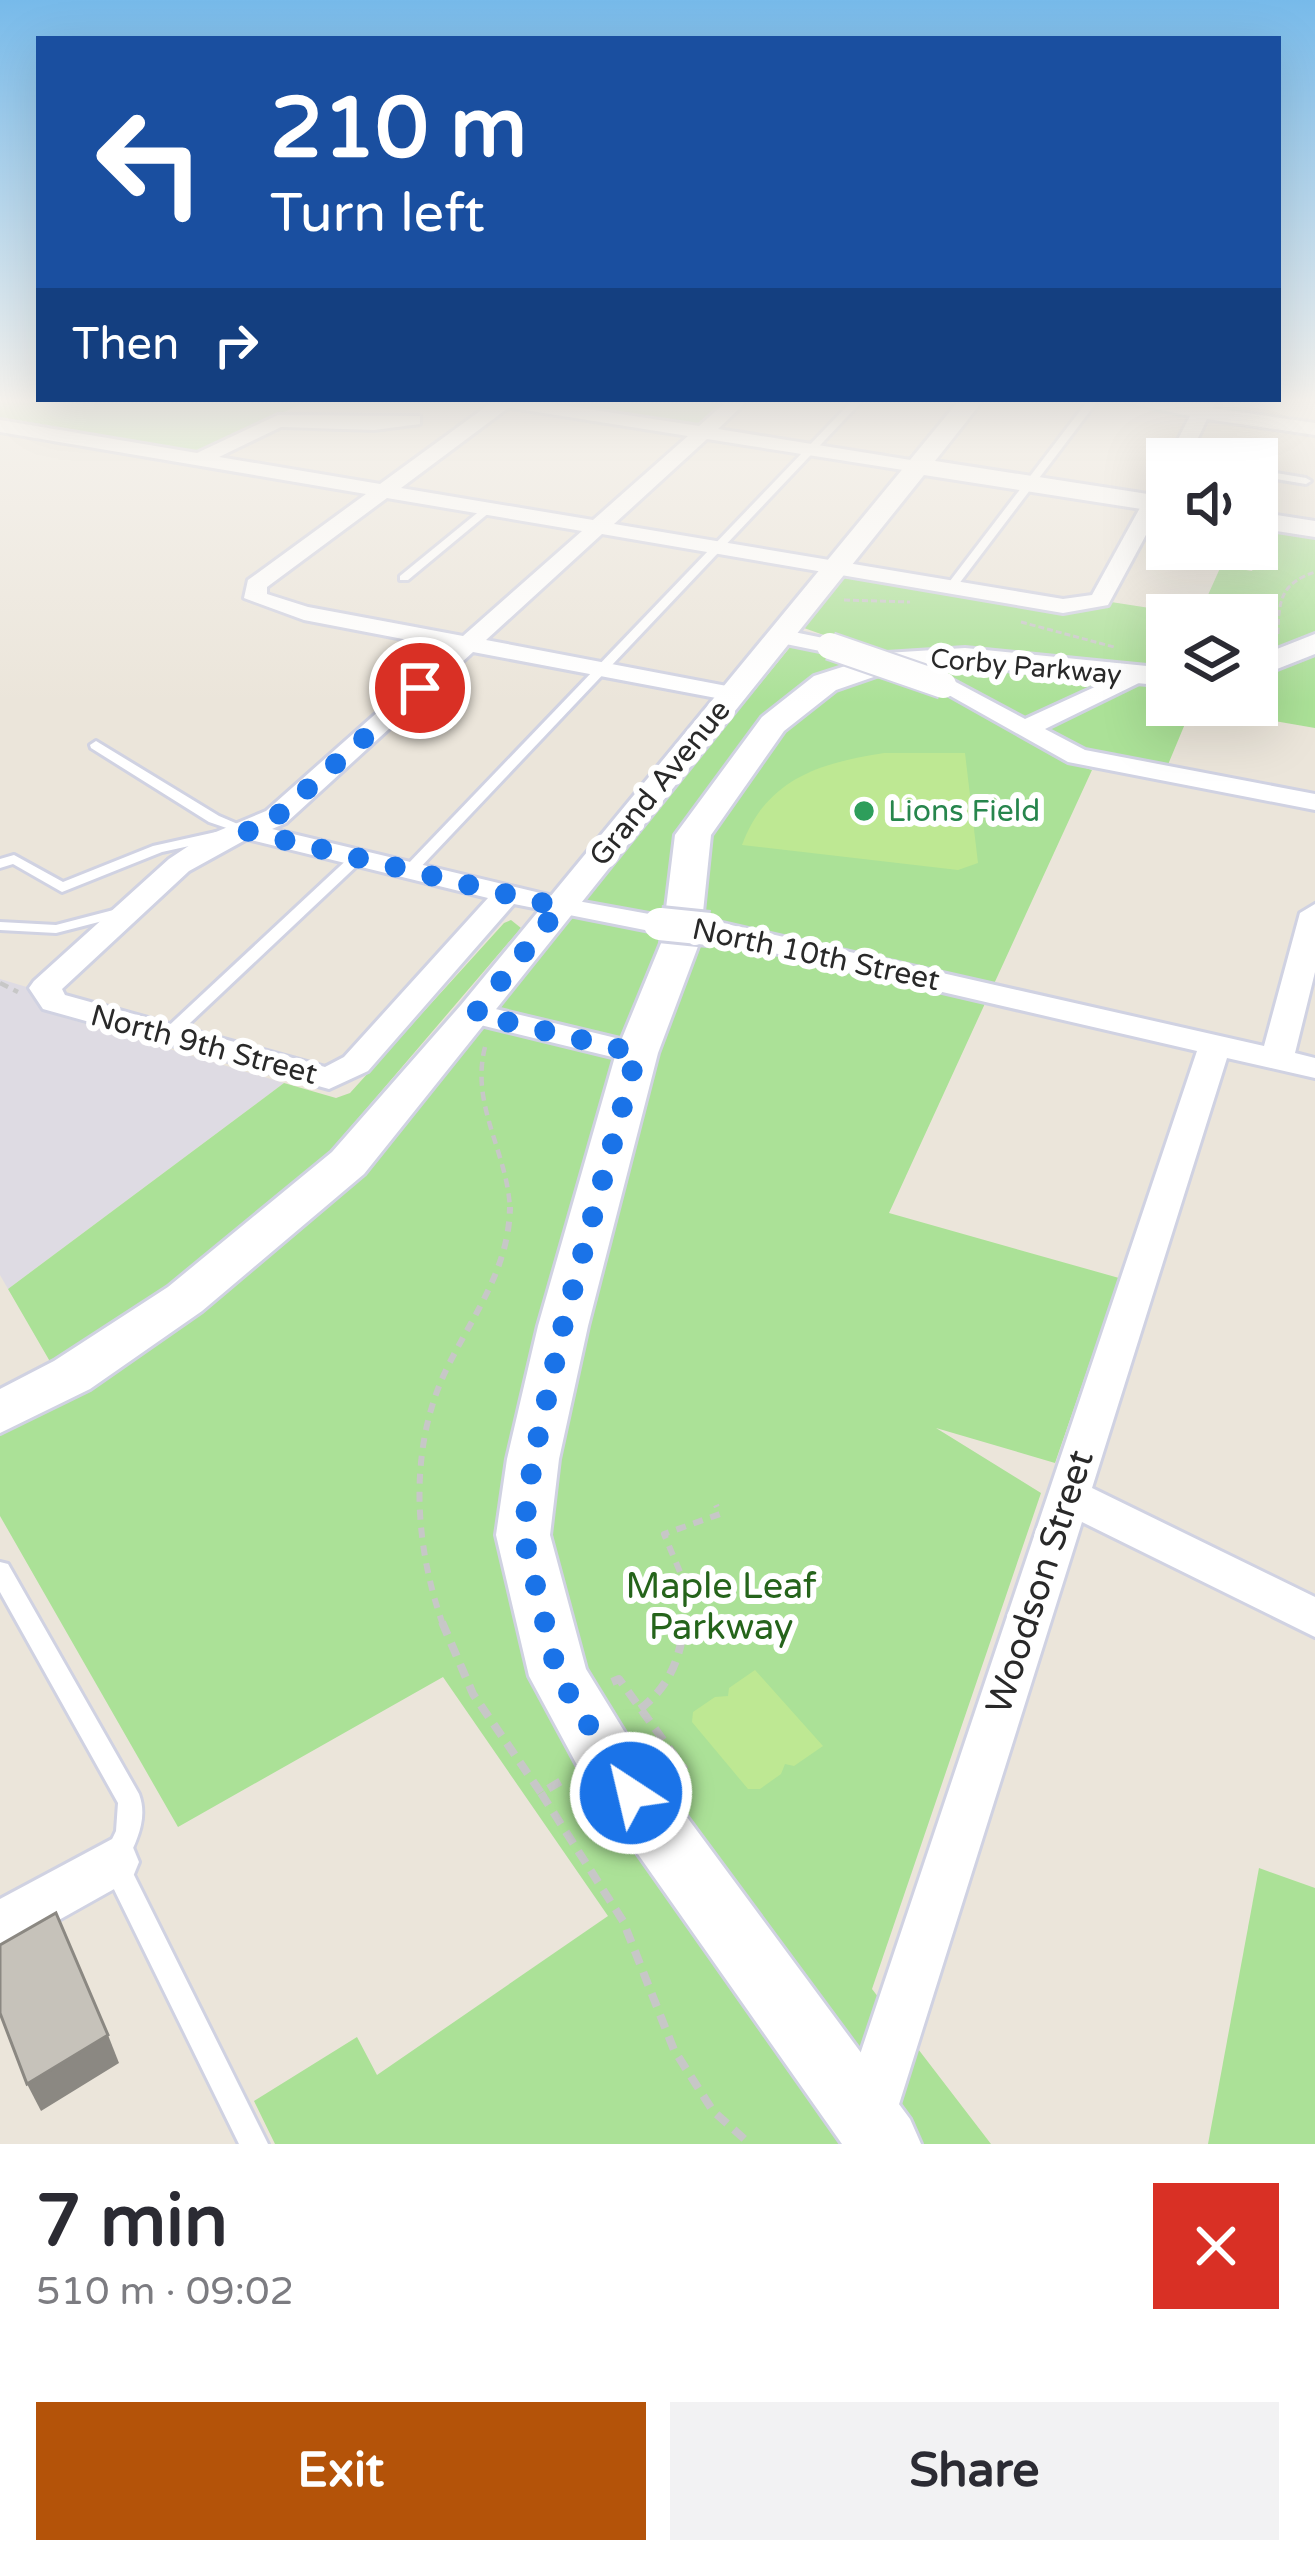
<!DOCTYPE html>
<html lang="en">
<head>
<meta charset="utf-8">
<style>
	:root { --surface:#fff; --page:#f2f2f3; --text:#2b2b33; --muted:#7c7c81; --accent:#b45309 }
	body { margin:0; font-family:"Varela Round",sans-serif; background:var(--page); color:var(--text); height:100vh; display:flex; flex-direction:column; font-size:45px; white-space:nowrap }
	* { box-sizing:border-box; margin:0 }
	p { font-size:39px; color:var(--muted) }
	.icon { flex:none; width:66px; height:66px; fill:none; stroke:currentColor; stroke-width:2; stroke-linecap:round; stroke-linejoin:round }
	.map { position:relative; height:2144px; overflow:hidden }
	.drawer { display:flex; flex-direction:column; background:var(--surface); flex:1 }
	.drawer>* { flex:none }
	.top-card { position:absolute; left:36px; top:36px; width:1245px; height:366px; border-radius:0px; box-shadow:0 12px 48px #0002; background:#1a4fa0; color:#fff; overflow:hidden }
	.tools { position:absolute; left:1146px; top:438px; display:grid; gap:24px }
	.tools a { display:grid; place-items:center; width:132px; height:132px; border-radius:0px; background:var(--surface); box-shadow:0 12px 48px #0002; font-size:60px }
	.pin { position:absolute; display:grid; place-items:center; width:102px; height:102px; color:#fff; margin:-51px; border:6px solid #fff; border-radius:50%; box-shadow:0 3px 12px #0007 }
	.me { position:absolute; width:132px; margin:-66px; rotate:325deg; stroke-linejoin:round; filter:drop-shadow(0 0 9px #0008) }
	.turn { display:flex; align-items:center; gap:42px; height:252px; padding:0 36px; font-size:54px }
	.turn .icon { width:156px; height:156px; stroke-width:2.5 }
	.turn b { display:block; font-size:84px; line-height:102px }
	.then { display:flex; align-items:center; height:114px; padding:0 36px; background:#0003; gap:24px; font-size:45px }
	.round { display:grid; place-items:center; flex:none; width:126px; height:126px; border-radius:0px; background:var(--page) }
	.headline { display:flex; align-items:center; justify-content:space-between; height:204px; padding:0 36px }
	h1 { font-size:72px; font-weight:700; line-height:90px }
	.button { display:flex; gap:24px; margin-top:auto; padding:24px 36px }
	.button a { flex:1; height:138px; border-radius:0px; background:var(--accent); color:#fff; font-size:48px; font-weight:700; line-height:138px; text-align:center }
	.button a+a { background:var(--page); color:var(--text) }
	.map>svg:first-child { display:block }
	.industrial { fill:#dedbe3 }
	.green { fill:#abe197 }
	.pitch { fill:#bee893 }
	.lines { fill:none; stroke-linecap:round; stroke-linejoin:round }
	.service-casing { stroke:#d0d2e2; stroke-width:6 }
	.minor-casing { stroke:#d0d2e2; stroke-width:6 }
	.tertiary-casing { stroke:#d0d2e2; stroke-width:6 }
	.path-far3 { stroke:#c7c7c7; stroke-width:3; stroke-dasharray:6 3; stroke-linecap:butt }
	.path-far2 { stroke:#c7c7c7; stroke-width:4.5; stroke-dasharray:9 6; stroke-linecap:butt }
	.path-far1 { stroke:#c7c7c7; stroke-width:6; stroke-dasharray:10 8; stroke-linecap:butt }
	.path { stroke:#c7c7c7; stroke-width:8; stroke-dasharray:14 9; stroke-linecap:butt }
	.service { fill:#fff; fill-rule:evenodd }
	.minor { fill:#fff; fill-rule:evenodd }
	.tertiary { fill:#fff; fill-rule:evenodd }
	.minor-bridge-far1-casing { stroke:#d0d2e2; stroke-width:30; stroke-linecap:butt }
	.minor-bridge-casing { stroke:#d0d2e2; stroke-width:38; stroke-linecap:butt }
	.minor-bridge-far1 { stroke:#fff; stroke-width:26 }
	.minor-bridge { stroke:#fff; stroke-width:32 }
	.shaded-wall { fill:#8b8882 }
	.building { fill:#c6c2ba; stroke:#8b8882; stroke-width:3 }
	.route { stroke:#1a73e8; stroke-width:21; stroke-dasharray:0 37.8 }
	.leisure-dot { fill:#2e9e5b; stroke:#fff; stroke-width:4.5 }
	.labels { text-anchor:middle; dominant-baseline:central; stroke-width:12; stroke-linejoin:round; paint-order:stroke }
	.far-street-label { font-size:27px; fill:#292929; stroke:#fff }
	.street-label { font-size:30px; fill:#292929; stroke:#fff }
	.leisure-label { font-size:30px; fill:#27864d; stroke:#fff; text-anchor:start }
	.near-street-label { font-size:36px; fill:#292929; stroke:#fff }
	.near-park-label { font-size:36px; fill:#25641b; stroke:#fff }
</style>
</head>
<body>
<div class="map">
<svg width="1315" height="2144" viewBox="0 0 1315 2144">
	<rect width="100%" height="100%" fill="#ebe5da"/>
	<!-- industrial -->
	<polygon class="industrial" points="0,979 30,988 39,1004 55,1015 284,1083 8,1289 0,1275"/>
	<!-- green -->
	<g class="green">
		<polygon points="0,403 303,403 200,452 0,422"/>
		<polygon points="578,403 731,403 703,429 569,410"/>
		<polygon points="1270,527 1315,534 1315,728 1192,707 1167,767 1094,754 972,688 804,628 841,578 849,575 1058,610 1096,610 1111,602 1195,615 1167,615 1167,705 1257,705 1257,615 1199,615 1221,566 1252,571"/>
		<path d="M791,646C865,650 945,692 1010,727C1038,742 1061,761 1092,770L889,1213L1119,1278L1055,1463L936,1428L1041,1493L872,1989L991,2144H275L254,2101L357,2037L377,2075L608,1916L443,1677L178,1827L0,1516V1428L413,1109Z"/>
		<polygon points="511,920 521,928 307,1178 189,1278 52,1365 8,1289 284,1083 336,1098 350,1093 504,923"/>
		<polygon points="1259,1868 1315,1888 1315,2144 1208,2144"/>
	</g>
	<!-- pitch -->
	<g class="pitch">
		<path d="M884,753H965L978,863L958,870L742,845C766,780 818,763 884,753Z"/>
		<polygon points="755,1670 823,1746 794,1766 785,1764 781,1774 760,1789 748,1789 692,1722 693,1712 715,1697 728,1696 729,1688"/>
	</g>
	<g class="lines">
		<defs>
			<g id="service">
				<polygon points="850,403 860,403 416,872 406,872 404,869 406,866"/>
				<polygon points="1086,403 1096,403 955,589 947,589 947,585"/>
				<polygon points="1257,470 1306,478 1311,481 1306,484 1257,476"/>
				<polygon points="487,505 496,507 408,580 400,580 400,576"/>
				<polygon points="96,741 219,816 254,831 247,835 209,822 91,748 90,745"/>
				<polygon points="216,832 221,833 221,839 162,852 62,892 13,864 0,868 0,859 14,855 63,882 153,846"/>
				<polygon points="358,853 363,854 365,857 363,860 173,1039 161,1039 159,1036 161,1033 353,854"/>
				<polygon points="125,907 132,911 130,914 56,933 0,930 0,922 56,925"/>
				<path d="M0,1562L8,1564L139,1794C148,1818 137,1840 127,1861L268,2144H239L105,1871L101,1862L116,1831L118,1803L0,1592Z"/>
			</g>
			<g id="minor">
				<path d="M491,403H548L699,426L725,403H745L718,429L923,462V470L916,472L707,439L614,524L1063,599L1092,595L1157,477L1167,471V496L1108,605L1063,613L602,534L486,640L732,687L741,689L744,694L741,699L732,701L473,652L286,823L272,829L561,898L671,918L675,924L671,930L660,933L514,904L368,1071L329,1089L43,1009L29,988L34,981L169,859L199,839L266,811L450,648L304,620L244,598L248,580L366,494L0,432V420L197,453L278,415L420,416V424L374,430L281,427L219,457L380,484ZM508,408H512L688,436L593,520L401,488ZM387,498L582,531L463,636L308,607L267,594V587ZM247,839L488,898L344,1057L325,1067L65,995L62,989L189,871Z"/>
				<polygon points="1128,403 1215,403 1212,408 1315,423 1315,435 1207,419 1188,459 1168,459 1190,416"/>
				<polygon points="779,629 838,641 842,646 830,653 771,641 771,631"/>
				<polygon points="1134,669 1143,671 1143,681 1045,729 1085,750 1315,794 1315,810 1068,762 931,685 943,678 952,680 1025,719"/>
				<polygon points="1315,904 1315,972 1295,1053 1315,1058 1315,1078 1227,1058 1092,1488 1315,1597 1315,1637 1082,1522 895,2117 887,2137 865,2144 847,2137 839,2117 1197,1051 709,938 694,929 709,920 1264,1046 1300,913"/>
				<polygon points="475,1004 649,1046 653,1053 637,1063 464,1021 459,1014 464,1007"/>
				<polygon points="114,1838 132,1845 139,1862 132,1879 0,1953 0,1899"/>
			</g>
			<g id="tertiary">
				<polygon points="957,403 981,403 935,461 1167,497 1167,513 924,475 364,1174 202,1311 90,1389 0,1433 0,1389 54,1361 168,1287 332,1152 461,1005"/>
				<polygon points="1257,512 1315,521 1315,537 1257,528"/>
				<polygon points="1315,634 1315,654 1257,677 1257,657"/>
				<polygon points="965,648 1167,668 1167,686 965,666 891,671 836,690 784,731 711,835 700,941 658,1053 588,1326 559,1459 550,1535 586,1669 627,1736 910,2119 921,2144 842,2144 583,1776 529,1676 496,1535 507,1459 538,1326 616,1053 662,941 675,835 762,717 814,676 886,653"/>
			</g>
		</defs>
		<!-- service casing -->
		<use href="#service" class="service-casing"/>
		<!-- minor casing -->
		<use href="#minor" class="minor-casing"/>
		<!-- tertiary casing -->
		<use href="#tertiary" class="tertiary-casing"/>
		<!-- path-far3 -->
		<g class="path-far3">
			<polyline points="844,600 910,602"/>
			<polyline points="1021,622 1114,647"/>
			<path d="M1278,634C1279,600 1280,584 1315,572"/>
		</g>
		<!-- path-far2 -->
		<g class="path-far2">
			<polyline points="0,983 18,992"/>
			<path d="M485,1047C470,1106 508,1152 510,1210"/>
		</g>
		<!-- path-far1 -->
		<g class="path-far1">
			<path d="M443,1625C413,1540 408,1443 450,1362C476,1311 509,1267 510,1207"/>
			<polyline points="684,1625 683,1579 664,1534 720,1514 716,1505"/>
		</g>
		<!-- path -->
		<g class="path">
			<polyline points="442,1622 473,1694 541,1793 568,1777"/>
			<polyline points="612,1682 619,1679 685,1770"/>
			<path d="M640,1709C669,1687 681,1658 684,1622"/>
			<polyline points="541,1793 623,1921 674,2050 713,2111 750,2144"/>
		</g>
		<!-- service -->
		<use href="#service" class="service"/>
		<!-- minor -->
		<use href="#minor" class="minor"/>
		<!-- tertiary -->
		<use href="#tertiary" class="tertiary"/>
		<defs>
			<polyline id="minor-bridge-far1" points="830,646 943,685"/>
			<polyline id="minor-bridge" points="660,924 709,929"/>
		</defs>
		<!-- minor-bridge-far1 casing -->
		<use href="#minor-bridge-far1" class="minor-bridge-far1-casing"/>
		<!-- minor-bridge casing -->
		<use href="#minor-bridge" class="minor-bridge-casing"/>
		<!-- minor-bridge-far1 -->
		<use href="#minor-bridge-far1" class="minor-bridge-far1"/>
		<!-- minor-bridge -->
		<use href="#minor-bridge" class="minor-bridge"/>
	</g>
	<!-- shaded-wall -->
	<polygon class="shaded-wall" points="108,2035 119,2063 41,2111 27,2084"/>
	<!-- building -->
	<polygon class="building" points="56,1913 108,2035 27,2084 0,2013 0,1945"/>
	<!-- sky -->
	<linearGradient id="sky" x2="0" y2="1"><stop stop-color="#77baea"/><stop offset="0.57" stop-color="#f6f3ee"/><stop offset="1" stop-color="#f6f3ee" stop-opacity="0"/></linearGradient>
	<rect width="1315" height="703" fill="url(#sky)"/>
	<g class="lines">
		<!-- route -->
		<polyline class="route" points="420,688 276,817 247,831 560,907 475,1014 637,1053 563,1326 533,1460 523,1535 558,1676 631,1793"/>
	</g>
	<!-- markers -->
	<circle class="leisure-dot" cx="864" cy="811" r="12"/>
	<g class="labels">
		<!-- far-street labels -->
		<g class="far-street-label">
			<text transform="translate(1026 667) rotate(5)">Corby Parkway</text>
		</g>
		<!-- street labels -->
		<g class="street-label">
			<text transform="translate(660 783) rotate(-51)">Grand Avenue</text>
			<text transform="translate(816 955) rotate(12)">North 10th Street</text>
			<text transform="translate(204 1045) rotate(15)">North 9th Street</text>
		</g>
		<!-- leisure labels -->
		<g class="leisure-label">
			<text x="888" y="811">Lions Field</text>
		</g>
		<!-- near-street labels -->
		<g class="near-street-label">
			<text transform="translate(1040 1582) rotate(-72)">Woodson Street</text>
		</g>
		<!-- near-park labels -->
		<g class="near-park-label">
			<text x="721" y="1586">Maple Leaf<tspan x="721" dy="41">Parkway</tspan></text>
		</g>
	</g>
</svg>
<div class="tools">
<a><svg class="icon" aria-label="sound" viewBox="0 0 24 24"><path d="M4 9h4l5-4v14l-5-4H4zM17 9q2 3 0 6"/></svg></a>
<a><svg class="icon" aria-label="layers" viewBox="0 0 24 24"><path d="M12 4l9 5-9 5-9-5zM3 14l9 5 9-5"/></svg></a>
</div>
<div class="pin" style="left:420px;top:688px;background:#d93025"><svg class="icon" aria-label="arrive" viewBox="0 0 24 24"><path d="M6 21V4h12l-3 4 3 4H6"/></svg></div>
<svg class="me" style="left:631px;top:1793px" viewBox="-20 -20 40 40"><circle r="17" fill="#1a73e8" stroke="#fff" stroke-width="3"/><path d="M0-11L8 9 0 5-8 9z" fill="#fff"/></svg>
<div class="top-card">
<div class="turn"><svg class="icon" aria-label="left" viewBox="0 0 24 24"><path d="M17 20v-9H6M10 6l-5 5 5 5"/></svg><div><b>210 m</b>Turn left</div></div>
<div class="then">Then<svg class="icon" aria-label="right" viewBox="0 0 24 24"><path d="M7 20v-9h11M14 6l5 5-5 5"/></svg></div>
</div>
</div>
<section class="drawer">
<div class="headline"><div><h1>7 min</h1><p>510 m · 09:02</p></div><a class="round" style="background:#d93025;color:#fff"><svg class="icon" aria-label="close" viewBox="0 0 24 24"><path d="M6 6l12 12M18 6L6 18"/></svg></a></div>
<div class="button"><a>Exit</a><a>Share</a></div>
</section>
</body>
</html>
